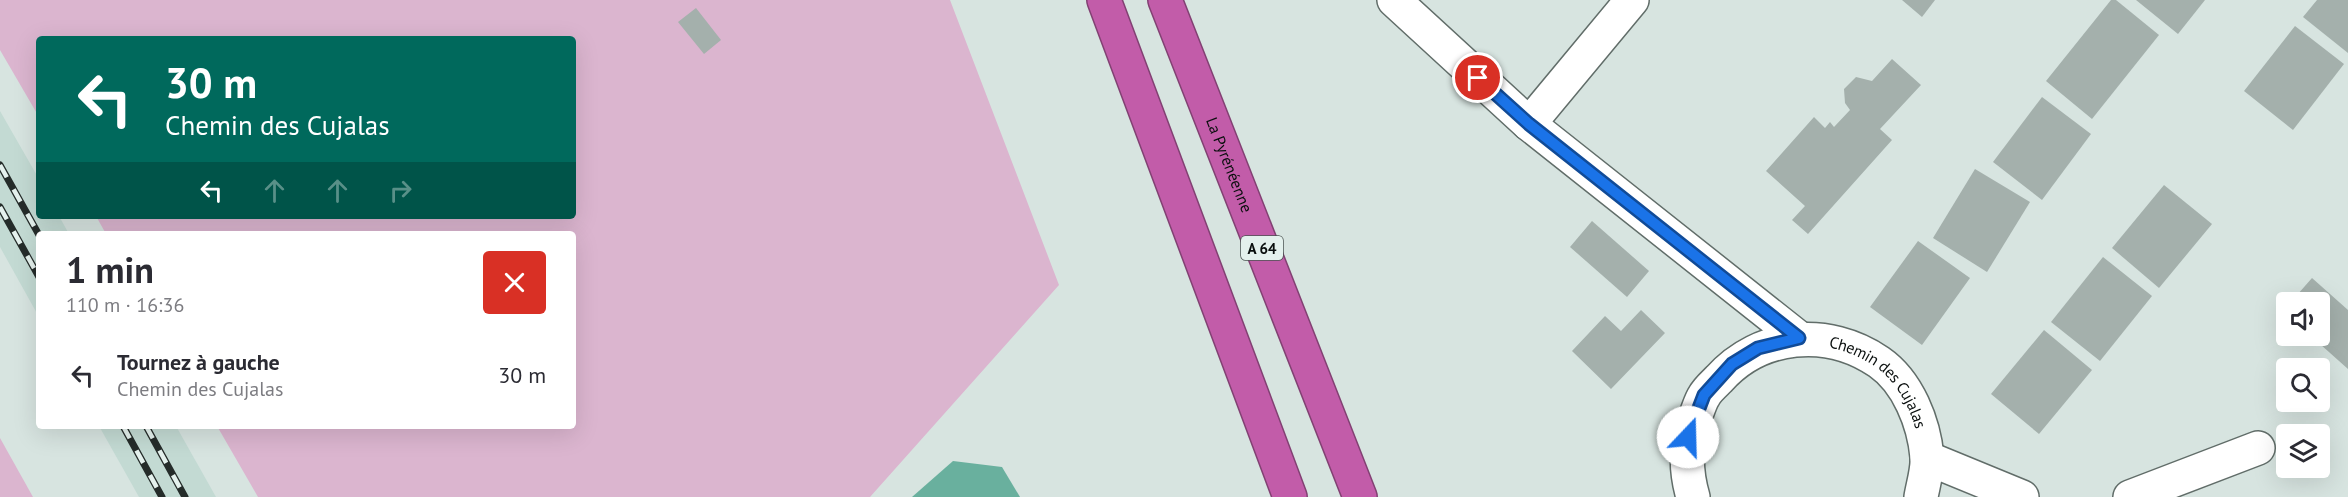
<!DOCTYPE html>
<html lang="fr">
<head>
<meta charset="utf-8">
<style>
	:root { --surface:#fff; --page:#f7f7f7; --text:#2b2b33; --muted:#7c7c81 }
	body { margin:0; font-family:"PT Sans",sans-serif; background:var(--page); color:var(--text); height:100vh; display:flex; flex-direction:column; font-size:22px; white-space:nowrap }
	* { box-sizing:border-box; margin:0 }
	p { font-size:20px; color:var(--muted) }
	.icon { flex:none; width:33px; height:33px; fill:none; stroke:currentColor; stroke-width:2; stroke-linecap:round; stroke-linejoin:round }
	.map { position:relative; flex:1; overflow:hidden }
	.sheet { position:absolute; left:36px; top:231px; width:540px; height:198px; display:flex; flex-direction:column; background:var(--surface); border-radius:6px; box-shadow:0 6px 24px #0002 }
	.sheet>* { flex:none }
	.top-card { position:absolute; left:36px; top:36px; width:540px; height:183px; border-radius:6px; box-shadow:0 6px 24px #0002; background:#00695c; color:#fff; overflow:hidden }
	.fabs { position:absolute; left:2276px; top:292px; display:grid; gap:12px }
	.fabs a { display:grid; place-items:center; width:54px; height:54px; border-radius:6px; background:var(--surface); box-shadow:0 6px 24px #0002; font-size:30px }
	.pin { position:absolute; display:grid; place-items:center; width:51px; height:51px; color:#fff; margin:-26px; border:3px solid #fff; border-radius:50%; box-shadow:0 2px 6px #0007 }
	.me { position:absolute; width:66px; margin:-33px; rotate:21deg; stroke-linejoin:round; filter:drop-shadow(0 0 4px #0008) }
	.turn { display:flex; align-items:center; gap:21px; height:126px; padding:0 30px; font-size:27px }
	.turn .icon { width:78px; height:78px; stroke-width:2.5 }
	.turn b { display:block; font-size:42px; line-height:51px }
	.lanes { display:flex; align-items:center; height:57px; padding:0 30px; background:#0003; justify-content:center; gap:30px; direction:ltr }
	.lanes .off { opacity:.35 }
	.round { display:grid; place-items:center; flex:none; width:63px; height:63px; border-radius:6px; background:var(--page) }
	.head { display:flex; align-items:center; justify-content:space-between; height:102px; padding:0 30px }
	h1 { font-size:36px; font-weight:800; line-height:45px }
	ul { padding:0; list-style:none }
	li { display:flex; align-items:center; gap:18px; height:84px; padding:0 30px }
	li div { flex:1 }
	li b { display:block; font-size:22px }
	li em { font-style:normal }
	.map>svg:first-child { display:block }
	.built { fill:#c3dad3 }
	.green { fill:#dbb5cf }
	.water { fill:#69b09e }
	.building { fill:#a4b0ac }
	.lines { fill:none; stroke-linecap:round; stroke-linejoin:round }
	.minor-casing { stroke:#616d69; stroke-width:36 }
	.highway-casing { stroke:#824173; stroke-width:36 }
	.minor { stroke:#fff; stroke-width:33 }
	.highway { stroke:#c25ca9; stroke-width:33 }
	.rail-casing { stroke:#252c2a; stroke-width:7 }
	.rail { stroke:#e4f1ed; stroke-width:4.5; stroke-dasharray:14; stroke-linecap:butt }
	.route-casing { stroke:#114b97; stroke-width:15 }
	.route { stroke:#1a73e8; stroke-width:10 }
	.labels { text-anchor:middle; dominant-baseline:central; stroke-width:4.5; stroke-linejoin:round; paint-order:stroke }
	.shield { fill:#e4f1ed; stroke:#4b5351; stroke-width:1.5 }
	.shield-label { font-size:15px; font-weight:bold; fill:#0a0f0e }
	.street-label { font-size:16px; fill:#0a0f0e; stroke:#e4f1ed }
</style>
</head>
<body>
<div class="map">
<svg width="2348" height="497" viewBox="0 0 2348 497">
	<rect width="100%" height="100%" fill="#d7e4e0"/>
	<!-- built -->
	<g class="built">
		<polygon points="0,111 39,179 39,216 59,216 69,234 39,234 39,317 0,247"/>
		<polygon points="99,426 176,426 216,497 139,497"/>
	</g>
	<!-- green -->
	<g class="green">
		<polygon points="0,0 950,0 1059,285 870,497 258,497 217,426 573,426 573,234 106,234 96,216 573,216 573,39 39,39 39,117 0,50"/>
		<polygon points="0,438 33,497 0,497"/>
	</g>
	<!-- water -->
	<polygon class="water" points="953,461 1002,467 1020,497 912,497"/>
	<!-- building -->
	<g class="building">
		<polygon points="1902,0 1935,0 1922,17"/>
		<polygon points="2111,0 2116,0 2159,35 2092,119 2046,81"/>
		<polygon points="2136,0 2205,0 2178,34"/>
		<polygon points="2317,0 2348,0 2348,53 2303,17"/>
		<polygon points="696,8 721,40 704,54 678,22"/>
		<polygon points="2295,26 2344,64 2293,130 2244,91"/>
		<polygon points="1892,59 1921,85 1880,129 1892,140 1808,234 1792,220 1805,206 1766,171 1814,117 1825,128 1830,122 1834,127 1850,110 1845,103 1844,89 1856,77 1872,81"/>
		<polygon points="2042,97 2091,134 2042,200 1993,162"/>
		<polygon points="1975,169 2030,202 1987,272 1933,238"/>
		<polygon points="2164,185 2212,224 2159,288 2112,248"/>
		<polygon points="1592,221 1649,271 1627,297 1570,247"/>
		<polygon points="1918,241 1970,278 1922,345 1870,307"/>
		<polygon points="2103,257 2152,296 2100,361 2051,322"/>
		<polygon points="2312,278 2348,310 2348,369 2311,336 2319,336 2319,303 2290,303"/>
		<polygon points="1641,310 1665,333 1611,389 1572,351 1605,316 1621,331"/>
		<polygon points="2044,330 2092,370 2039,434 1991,394"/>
	</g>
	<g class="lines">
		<defs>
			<g id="minor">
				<polyline points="1394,0 1529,124 1799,338"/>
				<polyline points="1529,124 1632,0"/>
				<polyline points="1927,458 2022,497"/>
				<path id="s1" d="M1693,497C1685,470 1685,444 1695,417C1698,411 1700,402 1704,396C1707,390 1714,384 1719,379C1760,333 1828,327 1879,362C1908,382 1924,423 1927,457C1928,469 1923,485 1921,497"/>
				<polyline points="2130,497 2258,448"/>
			</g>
			<g id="highway">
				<polyline points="1104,0 1290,497"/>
				<path id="s2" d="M1165,0L1360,497"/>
			</g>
		</defs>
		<!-- minor casing -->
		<use href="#minor" class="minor-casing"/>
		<!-- highway casing -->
		<use href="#highway" class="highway-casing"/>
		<!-- minor -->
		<use href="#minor" class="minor"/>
		<!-- highway -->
		<use href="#highway" class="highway"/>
		<defs>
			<g id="rail">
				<polyline points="0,165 39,235"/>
				<polyline points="0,207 39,277"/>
				<polyline points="123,426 162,497"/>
				<polyline points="146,426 185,497"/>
			</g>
		</defs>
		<!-- rail casing -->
		<use href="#rail" class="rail-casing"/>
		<!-- rail -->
		<use href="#rail" class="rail"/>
	</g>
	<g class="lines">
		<defs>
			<polyline id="route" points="1478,78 1529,124 1799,338 1758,348 1732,364 1704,395 1688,437"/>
		</defs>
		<!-- route casing -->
		<use href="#route" class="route-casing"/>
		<!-- route -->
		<use href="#route" class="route"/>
	</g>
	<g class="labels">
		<!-- shield labels -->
		<rect class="shield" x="1241" y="236" width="42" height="24" rx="4.5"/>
		<g class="shield-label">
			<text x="1262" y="248">A 64</text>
		</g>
		<!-- street labels -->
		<g class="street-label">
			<text stroke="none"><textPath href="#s2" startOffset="177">La Pyrénéenne</textPath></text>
			<text stroke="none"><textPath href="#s1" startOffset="316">Chemin des Cujalas</textPath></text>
		</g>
	</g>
</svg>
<div class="fabs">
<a><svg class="icon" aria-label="sound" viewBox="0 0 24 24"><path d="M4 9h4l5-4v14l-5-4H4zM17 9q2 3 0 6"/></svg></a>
<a><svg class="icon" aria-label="search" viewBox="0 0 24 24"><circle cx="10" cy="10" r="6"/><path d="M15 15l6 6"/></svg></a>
<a><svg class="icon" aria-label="layers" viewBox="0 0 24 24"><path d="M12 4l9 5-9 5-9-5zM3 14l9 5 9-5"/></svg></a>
</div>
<div class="pin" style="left:1478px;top:78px;background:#d93025"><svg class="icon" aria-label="arrive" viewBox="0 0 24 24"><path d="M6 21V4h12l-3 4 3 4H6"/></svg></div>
<svg class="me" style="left:1688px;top:437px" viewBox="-20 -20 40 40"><circle r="19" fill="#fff"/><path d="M0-13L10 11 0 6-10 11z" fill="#1a73e8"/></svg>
<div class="top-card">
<div class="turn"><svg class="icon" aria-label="left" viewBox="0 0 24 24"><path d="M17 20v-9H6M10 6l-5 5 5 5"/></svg><div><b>30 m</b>Chemin des Cujalas</div></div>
<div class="lanes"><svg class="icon" aria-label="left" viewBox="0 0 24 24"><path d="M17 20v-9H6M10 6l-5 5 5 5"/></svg><svg class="icon off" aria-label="ahead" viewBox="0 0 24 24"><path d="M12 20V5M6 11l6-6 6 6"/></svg><svg class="icon off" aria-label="ahead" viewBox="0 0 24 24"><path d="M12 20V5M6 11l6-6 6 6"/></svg><svg class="icon off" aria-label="right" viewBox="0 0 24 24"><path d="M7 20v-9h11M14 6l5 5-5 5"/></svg></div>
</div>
<section class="sheet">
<div class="head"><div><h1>1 min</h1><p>110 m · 16:36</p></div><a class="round" style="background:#d93025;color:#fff"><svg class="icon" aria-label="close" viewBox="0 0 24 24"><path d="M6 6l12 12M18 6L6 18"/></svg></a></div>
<ul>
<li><svg class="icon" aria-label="left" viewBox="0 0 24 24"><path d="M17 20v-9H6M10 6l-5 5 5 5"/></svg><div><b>Tournez à gauche</b><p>Chemin des Cujalas</p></div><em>30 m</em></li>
</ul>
</section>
</div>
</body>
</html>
